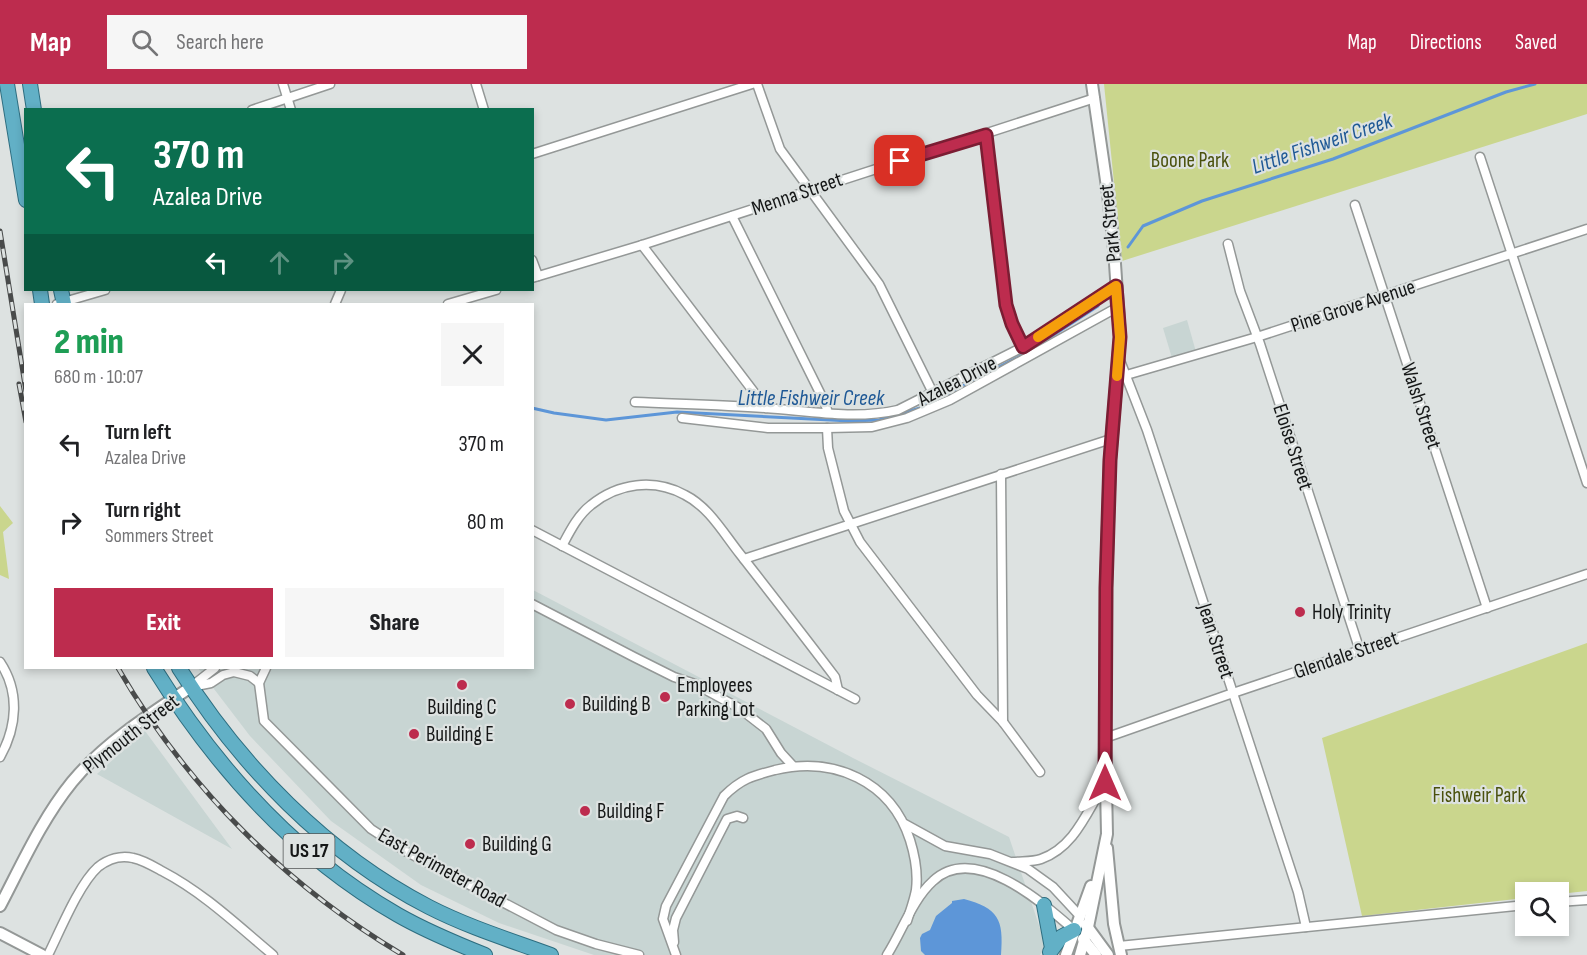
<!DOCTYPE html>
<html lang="en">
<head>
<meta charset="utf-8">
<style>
	:root { --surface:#fff; --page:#f6f6f6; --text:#202124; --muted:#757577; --accent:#bd2c4e }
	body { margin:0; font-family:"Sofia Sans Condensed",sans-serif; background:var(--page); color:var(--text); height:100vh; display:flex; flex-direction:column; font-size:22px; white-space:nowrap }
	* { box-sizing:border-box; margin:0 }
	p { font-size:20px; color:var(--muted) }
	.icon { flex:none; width:33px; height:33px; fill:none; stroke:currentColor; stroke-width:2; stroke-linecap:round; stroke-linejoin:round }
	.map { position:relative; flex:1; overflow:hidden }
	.panel { position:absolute; left:24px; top:219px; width:510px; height:366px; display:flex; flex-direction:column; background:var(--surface); border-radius:0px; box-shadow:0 3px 9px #0003 }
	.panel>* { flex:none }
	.hud { position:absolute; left:24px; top:24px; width:510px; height:183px; border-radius:0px; box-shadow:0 3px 9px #0003; background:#0b6e4f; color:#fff; overflow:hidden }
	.controls { position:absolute; left:1515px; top:798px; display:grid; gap:12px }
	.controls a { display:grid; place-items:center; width:54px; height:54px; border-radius:0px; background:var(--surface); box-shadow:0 3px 9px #0003; font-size:30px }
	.pin { position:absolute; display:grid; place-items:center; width:51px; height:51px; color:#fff; margin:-26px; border-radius:12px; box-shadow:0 3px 9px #0006 }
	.me { position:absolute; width:66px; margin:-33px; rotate:0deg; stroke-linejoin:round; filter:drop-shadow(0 0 4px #0008) }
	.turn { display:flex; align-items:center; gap:21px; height:126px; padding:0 30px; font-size:27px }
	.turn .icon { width:78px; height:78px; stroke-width:2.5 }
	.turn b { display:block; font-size:42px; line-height:51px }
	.lanes { display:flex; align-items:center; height:57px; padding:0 30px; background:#0003; justify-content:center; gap:30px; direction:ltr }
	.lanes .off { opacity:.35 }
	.round { display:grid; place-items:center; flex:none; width:63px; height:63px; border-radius:0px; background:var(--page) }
	.head { display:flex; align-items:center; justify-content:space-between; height:102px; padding:0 30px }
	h1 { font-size:36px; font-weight:800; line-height:45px; color:#1e9e55 }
	.primary-button { display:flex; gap:12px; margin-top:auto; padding:12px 30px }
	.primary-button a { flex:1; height:69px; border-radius:0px; background:var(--accent); color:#fff; font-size:24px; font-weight:800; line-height:69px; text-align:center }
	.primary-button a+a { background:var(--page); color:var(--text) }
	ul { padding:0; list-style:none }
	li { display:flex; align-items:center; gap:18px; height:78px; padding:0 30px }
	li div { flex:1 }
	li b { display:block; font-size:22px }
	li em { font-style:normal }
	header { display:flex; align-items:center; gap:36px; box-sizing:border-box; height:84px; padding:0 30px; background:var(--accent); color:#fff }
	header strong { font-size:28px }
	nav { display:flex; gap:33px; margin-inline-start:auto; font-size:21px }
	.search { width:420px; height:54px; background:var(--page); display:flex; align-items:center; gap:15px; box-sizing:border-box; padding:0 21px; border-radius:0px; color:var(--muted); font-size:22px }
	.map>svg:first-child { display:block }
	.built { fill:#c8d5d3 }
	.green { fill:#cad68d }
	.water { fill:#5d96d8 }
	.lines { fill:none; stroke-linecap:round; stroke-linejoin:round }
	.stream { stroke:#5d96d8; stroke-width:3 }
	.minor-casing { stroke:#949897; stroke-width:11 }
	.tertiary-casing { stroke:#949897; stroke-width:14 }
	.trunk-casing { stroke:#2e6e80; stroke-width:16 }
	.minor { stroke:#fff; stroke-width:8 }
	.tertiary { stroke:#fff; stroke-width:10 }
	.trunk { stroke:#62b0c6; stroke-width:14 }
	.rail-casing { stroke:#494b4b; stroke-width:5 }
	.rail { stroke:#dde2e1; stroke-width:3; stroke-dasharray:9; stroke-linecap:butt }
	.route-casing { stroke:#7b1d33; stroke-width:15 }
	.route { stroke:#bd2c4e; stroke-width:10 }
	.slow { stroke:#f59e0b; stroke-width:10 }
	.poi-dot { fill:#bd2c4e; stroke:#dde2e1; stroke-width:2 }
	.labels { text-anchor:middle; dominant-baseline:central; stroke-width:4.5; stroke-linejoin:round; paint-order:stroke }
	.shield { fill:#dde2e1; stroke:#515454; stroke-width:1.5 }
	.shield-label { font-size:20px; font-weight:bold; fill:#151717 }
	.park-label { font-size:21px; fill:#4a510d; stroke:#dde2e1 }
	.street-label { font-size:21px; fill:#151717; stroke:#dde2e1 }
	.poi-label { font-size:21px; fill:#151717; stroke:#dde2e1; text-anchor:start }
	.water-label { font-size:22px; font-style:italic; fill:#1f5996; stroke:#dde2e1 }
</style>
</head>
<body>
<header>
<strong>Map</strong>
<div class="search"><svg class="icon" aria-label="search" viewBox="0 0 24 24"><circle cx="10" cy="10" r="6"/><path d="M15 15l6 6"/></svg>Search here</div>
<nav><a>Map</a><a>Directions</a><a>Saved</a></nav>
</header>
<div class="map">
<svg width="1587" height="871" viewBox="0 0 1587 871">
	<rect width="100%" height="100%" fill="#dde2e1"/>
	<!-- built -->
	<g class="built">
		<polygon points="1187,236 1196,268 1172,274 1163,244"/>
		<polygon points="533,506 853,674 1009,753 1046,862 1040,871 594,871 499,839 421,801 331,737 250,652 198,584 532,584"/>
		<polygon points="145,647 232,765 97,690"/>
	</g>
	<!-- green -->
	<g class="green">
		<polygon points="1104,0 1587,0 1587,30 1122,177"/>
		<polygon points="0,422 13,439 3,448 9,495 0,491"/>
		<polygon points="1587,559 1587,807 1559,810 1558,808 1526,808 1525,814 1362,832 1322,654"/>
	</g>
	<!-- water -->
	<path class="water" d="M964,815C998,824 1004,835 1001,871H925L921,867L920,854L922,850L930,846L936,832L952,819V817Z"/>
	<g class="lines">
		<!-- stream -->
		<g class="stream">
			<polyline points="1128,163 1143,142 1202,117 1333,75 1506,8 1535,0"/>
			<polyline points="532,324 554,329 606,336 677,328 850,337 879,336 920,324 1026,269 1098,222"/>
		</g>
		<defs>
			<g id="minor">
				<polyline points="283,0 291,26"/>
				<polyline points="476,0 484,26"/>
				<polyline points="757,0 780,65 879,200 933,309"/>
				<polyline points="252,26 330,0"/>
				<polyline points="986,51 1006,221 1012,240 1023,263"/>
				<polyline points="532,70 752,0"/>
				<polyline points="1480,73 1587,399"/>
				<polyline points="1355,121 1487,524"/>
				<polyline points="732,132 825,319 828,329"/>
				<polyline points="1228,160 1240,207 1260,260 1360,567"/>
				<polyline points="642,161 766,324"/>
				<polyline points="532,176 538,192"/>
				<polyline points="532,194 642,161 1095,14"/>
				<polyline points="57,220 105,206"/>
				<polyline points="335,220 341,206"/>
				<polyline points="448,220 496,206"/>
				<polyline points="1119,274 1147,346 1298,808 1306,843"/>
				<polyline points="1123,292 1257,253 1587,145"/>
				<path d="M635,318C678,320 722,321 765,324C809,327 854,336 898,326L1023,263L1116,202"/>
				<polyline points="682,334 768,344 827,344 872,343 907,334 950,316 1118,223"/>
				<polyline points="827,344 828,364 844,427 860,458 977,611 1003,638 1040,688"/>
				<polyline points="1001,390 1003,638"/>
				<polyline points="532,446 855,615"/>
				<path d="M562,462C570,447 578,431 591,421C618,399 654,394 685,411C709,423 724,450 740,470C772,511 804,552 835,593L838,606"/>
				<polyline points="744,475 1111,355"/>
				<polyline points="532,520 634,573 674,593 695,600 739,624 766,645 781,669 793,682"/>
				<path d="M0,578C20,608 17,643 0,673"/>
				<polyline points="266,584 259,599 264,637 371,745 405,767 556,846 596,860 639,871"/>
				<polyline points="192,602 215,584"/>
				<polyline points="191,603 211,599 223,591 234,588 250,592 259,599"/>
				<polyline points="1105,654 1233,609 1587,490"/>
				<polyline points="905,740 945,762 990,770 1028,785 1053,803 1079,831"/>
				<path d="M1013,778C1022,777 1033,778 1041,775C1075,763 1087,727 1105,699"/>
				<polyline points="1558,818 1587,816"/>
				<polyline points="674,858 673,846 676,834 727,735 737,732 743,734"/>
				<polyline points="1119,862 1526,821"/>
				<path d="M48,871C60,847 79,800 98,783C108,775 121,771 133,774C143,776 153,782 162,787C204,809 237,841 273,871"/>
				<path d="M676,871L663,835L666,822L724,712C741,695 752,692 775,686C834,672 891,697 910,756C915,772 918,790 916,806C914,817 910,827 907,837"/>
				<path d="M887,871C902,848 912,816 933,797C974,758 1043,819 1074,846"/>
			</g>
			<g id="tertiary">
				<polyline points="1107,764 1114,840 1121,871"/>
				<path d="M0,822C22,780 42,735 72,698C104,659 150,630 191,603"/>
				<polyline points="1086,841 1108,871"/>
				<polyline points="0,849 42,871"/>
				<polyline points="1083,855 1096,871"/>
				<polyline points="1066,871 1091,802"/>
				<polyline points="1080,871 1088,843 1107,750 1105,654 1106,504 1110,376 1120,253 1114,165 1108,110 1092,0"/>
			</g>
			<g id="trunk">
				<polyline points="7,0 26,116"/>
				<polyline points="30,0 34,26"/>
				<polyline points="40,206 42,220"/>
				<polyline points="61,206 64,220"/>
				<path d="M154,584C215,682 296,773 398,831C426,847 455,859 485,871"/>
				<path d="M179,584C240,681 326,770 429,823C468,843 510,856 551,871"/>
				<polyline points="1044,821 1052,864"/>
				<polyline points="1050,868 1061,853 1074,846"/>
			</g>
		</defs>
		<!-- minor casing -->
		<use href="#minor" class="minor-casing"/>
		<!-- tertiary casing -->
		<use href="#tertiary" class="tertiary-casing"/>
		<!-- trunk casing -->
		<use href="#trunk" class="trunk-casing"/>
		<!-- minor -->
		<use href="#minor" class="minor"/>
		<!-- tertiary -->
		<use href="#tertiary" class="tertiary"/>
		<!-- trunk -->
		<use href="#trunk" class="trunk"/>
		<defs>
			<g id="rail">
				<polyline points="0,147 26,307"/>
				<polyline points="19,300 26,338"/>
				<path d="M118,584C187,703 285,801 403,871"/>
			</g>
		</defs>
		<!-- rail casing -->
		<use href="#rail" class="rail-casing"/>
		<!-- rail -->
		<use href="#rail" class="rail"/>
	</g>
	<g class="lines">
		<defs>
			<polyline id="route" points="900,77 986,51 1006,221 1012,240 1023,263 1116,202 1120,253 1110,376 1106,504 1105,699"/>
		</defs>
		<!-- route casing -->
		<use href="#route" class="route-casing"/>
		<!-- route -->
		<use href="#route" class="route"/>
		<!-- slow -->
		<polyline class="slow" points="1038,253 1116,202 1120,253 1117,292"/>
	</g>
	<!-- markers -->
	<g class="poi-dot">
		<circle cx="1300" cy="528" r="6"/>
		<circle cx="462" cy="601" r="6"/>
		<circle cx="665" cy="613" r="6"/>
		<circle cx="570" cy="620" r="6"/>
		<circle cx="414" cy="650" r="6"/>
		<circle cx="585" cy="727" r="6"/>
		<circle cx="470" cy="760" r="6"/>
	</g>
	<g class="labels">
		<!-- shield labels -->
		<rect class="shield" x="283.5" y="750" width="51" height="34" rx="4.5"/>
		<g class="shield-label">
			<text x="309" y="767">US 17</text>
		</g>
		<!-- park labels -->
		<g class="park-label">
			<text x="1190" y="76">Boone Park</text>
			<text x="1479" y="711">Fishweir Park</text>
		</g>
		<!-- street labels -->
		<g class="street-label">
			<text transform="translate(797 110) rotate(-19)">Menna Street</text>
			<text transform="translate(1110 139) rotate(-96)">Park Street</text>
			<text transform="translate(1353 222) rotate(-18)">Pine Grove Avenue</text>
			<text transform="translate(957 297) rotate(-27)">Azalea Drive</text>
			<text transform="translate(1421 322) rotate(72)">Walsh Street</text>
			<text transform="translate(1293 363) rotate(72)">Eloise Street</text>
			<text transform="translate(1216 557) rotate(72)">Jean Street</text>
			<text transform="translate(1346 571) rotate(-19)">Glendale Street</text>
			<text transform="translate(131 650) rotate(-38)">Plymouth Street</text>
			<text transform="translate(442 784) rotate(29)">East Perimeter Road</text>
		</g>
		<!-- poi labels -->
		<g class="poi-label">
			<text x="1312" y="528">Holy Trinity</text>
			<text x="677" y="601">Employees<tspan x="677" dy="24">Parking Lot</tspan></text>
			<text x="582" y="620">Building B</text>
			<text x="462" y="623" text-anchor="middle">Building C</text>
			<text x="426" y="650">Building E</text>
			<text x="597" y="727">Building F</text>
			<text x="482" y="760">Building G</text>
		</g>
		<!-- water labels -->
		<g class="water-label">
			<text transform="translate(1322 60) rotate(-19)">Little Fishweir Creek</text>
			<text x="811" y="314">Little Fishweir Creek</text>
		</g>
	</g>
</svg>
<div class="controls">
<a><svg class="icon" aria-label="search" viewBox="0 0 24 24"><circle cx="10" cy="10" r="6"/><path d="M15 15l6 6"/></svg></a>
</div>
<div class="pin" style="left:900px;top:77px;background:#d93025"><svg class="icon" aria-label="arrive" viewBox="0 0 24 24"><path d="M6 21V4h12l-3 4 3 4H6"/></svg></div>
<svg class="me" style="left:1105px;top:699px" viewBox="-20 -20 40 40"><path d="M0-17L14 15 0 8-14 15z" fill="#bd2c4e" stroke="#fff" stroke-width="4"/></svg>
<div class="hud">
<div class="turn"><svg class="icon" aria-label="left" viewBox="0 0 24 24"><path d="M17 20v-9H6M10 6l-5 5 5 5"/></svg><div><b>370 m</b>Azalea Drive</div></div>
<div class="lanes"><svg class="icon" aria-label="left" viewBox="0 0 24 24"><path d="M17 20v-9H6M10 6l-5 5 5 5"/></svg><svg class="icon off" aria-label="ahead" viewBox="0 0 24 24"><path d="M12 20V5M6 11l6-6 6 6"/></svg><svg class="icon off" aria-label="right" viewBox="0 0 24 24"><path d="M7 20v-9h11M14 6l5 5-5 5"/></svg></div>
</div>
<section class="panel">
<div class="head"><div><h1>2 min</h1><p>680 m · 10:07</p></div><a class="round"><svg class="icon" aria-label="close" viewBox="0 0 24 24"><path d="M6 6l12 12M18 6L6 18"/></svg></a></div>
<ul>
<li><svg class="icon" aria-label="left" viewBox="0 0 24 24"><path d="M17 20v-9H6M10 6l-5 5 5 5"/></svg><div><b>Turn left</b><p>Azalea Drive</p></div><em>370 m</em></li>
<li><svg class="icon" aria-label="right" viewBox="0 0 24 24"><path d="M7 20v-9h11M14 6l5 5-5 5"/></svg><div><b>Turn right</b><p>Sommers Street</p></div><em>80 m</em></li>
</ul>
<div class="primary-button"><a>Exit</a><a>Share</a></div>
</section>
</div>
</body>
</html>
